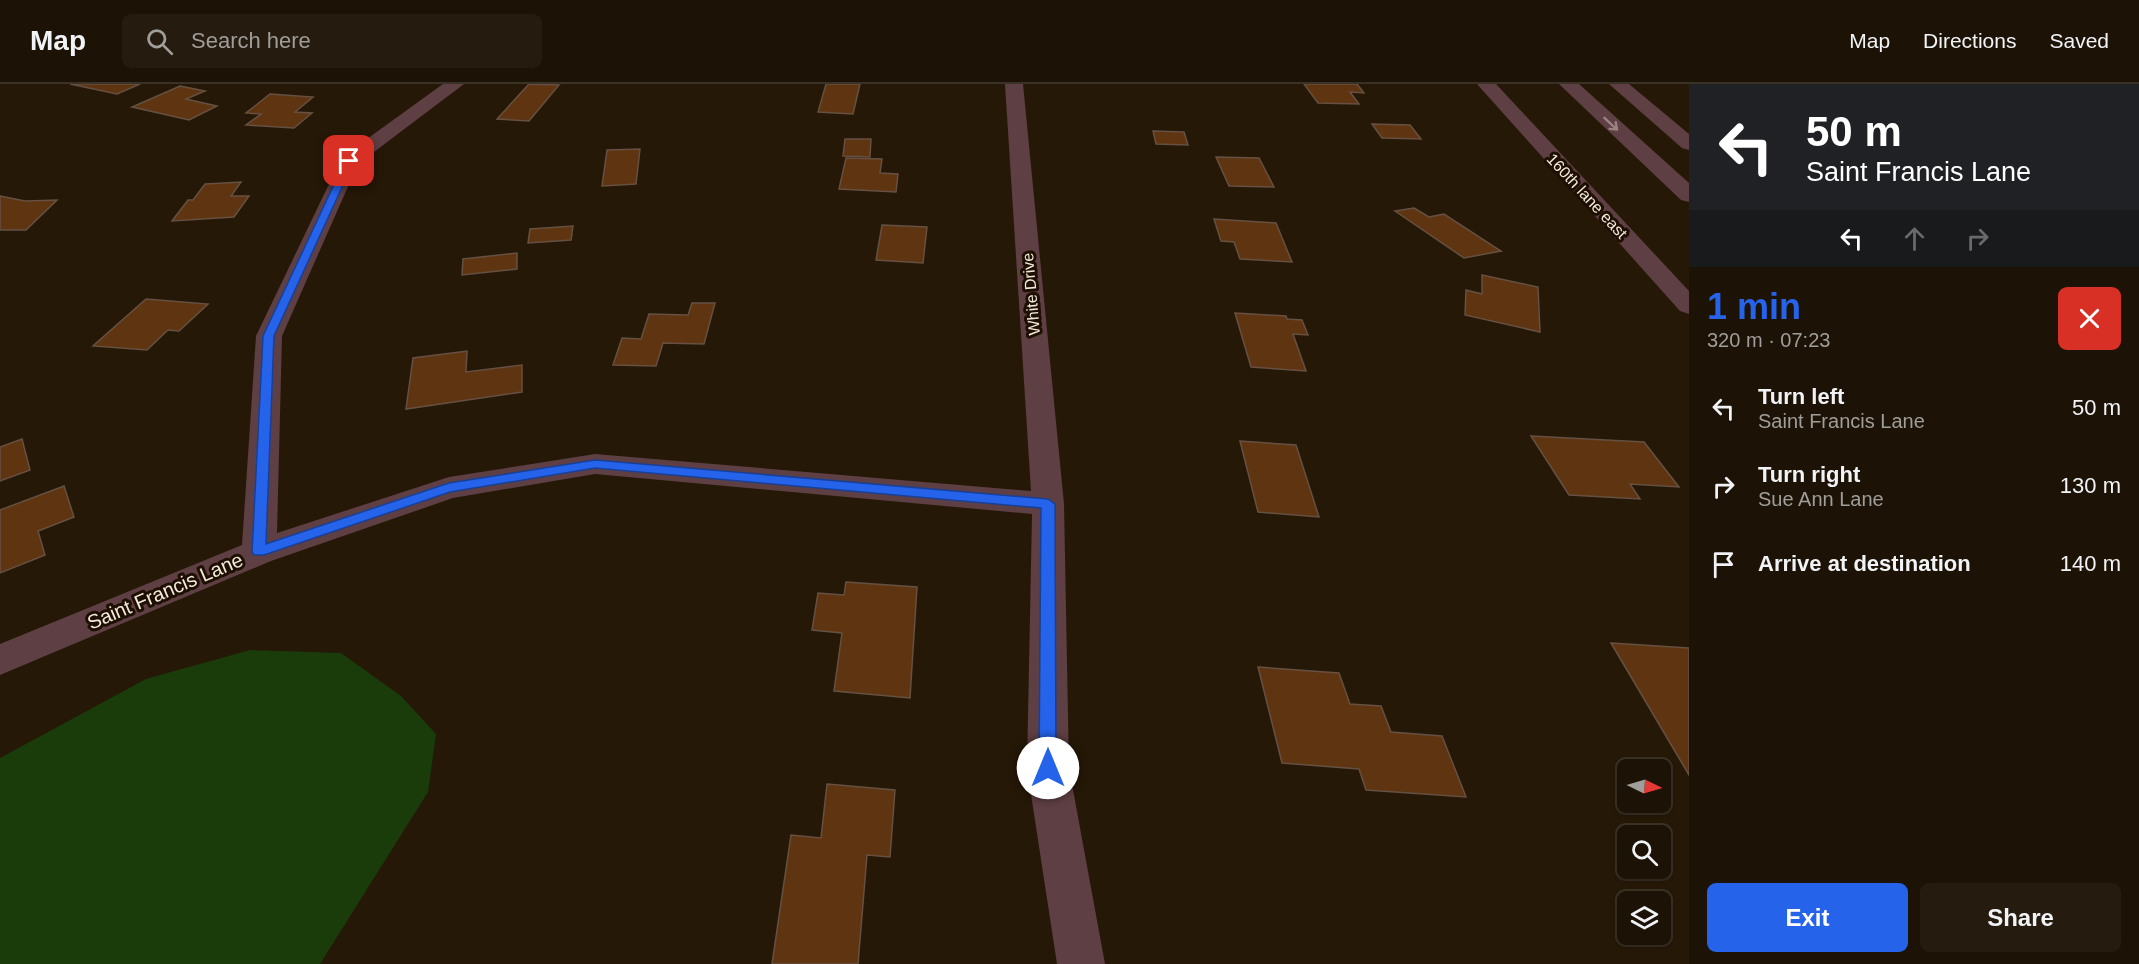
<!DOCTYPE html>
<html lang="en">
<head>
<meta charset="utf-8">
<style>
	:root { --surface:#1c1205; --page:#251b0f; --text:#f1f3f6; --muted:#a09e9a; --line:#3a3227; --accent:#2563eb }
	body { margin:0; font-family:Arial,sans-serif; background:var(--page); color:var(--text); height:100vh; display:flex; flex-direction:column; font-size:22px; white-space:nowrap }
	* { box-sizing:border-box; margin:0 }
	p { font-size:20px; color:var(--muted) }
	.icon { flex:none; width:33px; height:33px; fill:none; stroke:currentColor; stroke-width:2; stroke-linecap:round; stroke-linejoin:round }
	.map { position:relative; flex:1; overflow:hidden }
	.drawer { display:flex; flex-direction:column; background:var(--surface); width:450px }
	.drawer>* { flex:none }
	.top-card { background:#202124; color:#fff; overflow:hidden }
	.needle { width:39px; rotate:95deg }
	.controls { position:absolute; left:1617px; top:675px; display:grid; gap:12px }
	.controls a { display:grid; place-items:center; width:54px; height:54px; border-radius:9px; background:var(--surface); box-shadow:0 2px 4px #0004,0 0 0 2px var(--line); font-size:30px }
	.pin { position:absolute; display:grid; place-items:center; width:51px; height:51px; color:#fff; margin:-26px; border-radius:12px; box-shadow:0 3px 9px #0006 }
	.me { position:absolute; width:66px; margin:-33px; rotate:0deg; stroke-linejoin:round; filter:drop-shadow(0 0 4px #0008) }
	.turn { display:flex; align-items:center; gap:21px; height:126px; padding:0 18px; font-size:27px }
	.turn .icon { width:78px; height:78px; stroke-width:2.5 }
	.turn b { display:block; font-size:42px; line-height:51px }
	.lanes { display:flex; align-items:center; height:57px; padding:0 18px; background:#0003; justify-content:center; gap:30px; direction:ltr }
	.lanes .off { opacity:.35 }
	.round { display:grid; place-items:center; flex:none; width:63px; height:63px; border-radius:9px; background:var(--page) }
	.head { display:flex; align-items:center; justify-content:space-between; height:102px; padding:0 18px }
	h1 { font-size:36px; font-weight:700; line-height:45px; color:var(--accent) }
	.cta { display:flex; gap:12px; margin-top:auto; padding:12px 18px }
	.cta a { flex:1; height:69px; border-radius:9px; background:var(--accent); color:#fff; font-size:24px; font-weight:700; line-height:69px; text-align:center }
	.cta a+a { background:var(--page); color:var(--text) }
	ul { padding:0; list-style:none }
	li { display:flex; align-items:center; gap:18px; height:78px; padding:0 18px }
	li div { flex:1 }
	li b { display:block; font-size:22px }
	li em { font-style:normal }
	header { display:flex; align-items:center; gap:36px; box-sizing:border-box; height:84px; padding:0 30px; background:var(--surface); border-bottom:2px solid var(--line) }
	header strong { font-size:28px }
	nav { display:flex; gap:33px; margin-inline-start:auto; font-size:21px }
	.search { width:420px; height:54px; background:var(--page); display:flex; align-items:center; gap:15px; box-sizing:border-box; padding:0 21px; border-radius:9px; color:var(--muted); font-size:22px }
	main { display:flex; flex:1; min-height:0 }
	.map>svg:first-child { display:block }
	.green { fill:#1a3c0b }
	.building { fill:#5f3511; stroke:#655042; stroke-width:1.5 }
	.lines { fill:none; stroke-linecap:round; stroke-linejoin:round }
	.minor { fill:#5e3f43; fill-rule:evenodd }
	.oneway { stroke:#9a8381 }
	.route { fill:#2563eb; stroke:#184099; stroke-width:1.5 }
	.labels { text-anchor:middle; dominant-baseline:central; stroke-width:6; stroke-linejoin:round; paint-order:stroke }
	.far-street-label { font-size:16px; fill:#f3e9de; stroke:#1d0f01 }
	.street-label { font-size:20px; fill:#f3e9de; stroke:#1d0f01 }
</style>
</head>
<body>
<header>
<strong>Map</strong>
<div class="search"><svg class="icon" aria-label="search" viewBox="0 0 24 24"><circle cx="10" cy="10" r="6"/><path d="M15 15l6 6"/></svg>Search here</div>
<nav><a>Map</a><a>Directions</a><a>Saved</a></nav>
</header>
<main>
<div class="map">
<svg width="1689" height="880" viewBox="0 0 1689 880">
	<rect width="100%" height="100%" fill="#261807"/>
	<!-- green -->
	<polygon class="green" points="250,566 341,569 401,612 436,650 428,708 320,880 0,880 0,674 146,595"/>
	<!-- building -->
	<g class="building">
		<polygon points="70,0 140,0 117,10"/>
		<polygon points="529,0 559,1 529,37 497,35"/>
		<polygon points="826,0 860,0 853,30 818,28"/>
		<polygon points="1304,0 1357,0 1364,9 1350,8 1359,20 1318,19"/>
		<polygon points="180,2 205,7 186,15 217,22 189,36 132,23"/>
		<polygon points="270,10 313,13 295,28 312,29 294,44 246,41 261,30 246,29"/>
		<polygon points="1372,40 1410,41 1421,55 1382,54"/>
		<polygon points="1153,47 1184,48 1188,61 1156,60"/>
		<polygon points="845,55 871,55 870,73 843,72"/>
		<polygon points="640,65 636,100 602,102 607,66"/>
		<polygon points="1216,73 1259,74 1274,103 1229,102"/>
		<polygon points="846,74 882,75 880,89 898,90 896,108 839,105"/>
		<polygon points="241,98 231,112 249,112 234,133 172,137 188,116 193,116 205,100"/>
		<polygon points="0,112 25,117 57,116 26,146 0,146"/>
		<polygon points="1414,124 1429,133 1444,130 1501,167 1464,174 1395,127"/>
		<polygon points="1214,135 1276,139 1292,178 1240,175 1234,158 1221,157"/>
		<polygon points="882,141 927,143 923,179 876,176"/>
		<polygon points="573,142 571,156 528,159 530,145"/>
		<polygon points="517,169 517,185 462,191 463,175"/>
		<polygon points="1482,191 1538,203 1540,248 1465,231 1466,206 1482,210"/>
		<polygon points="146,215 208,220 179,247 168,246 147,266 93,262"/>
		<polygon points="692,219 715,219 704,260 663,259 656,282 613,281 622,254 641,255 649,230 688,231"/>
		<polygon points="1235,229 1286,232 1287,235 1302,236 1308,251 1293,250 1306,287 1251,283"/>
		<polygon points="467,267 466,288 522,281 522,308 406,325 413,274"/>
		<polygon points="1531,352 1644,358 1679,403 1630,400 1640,415 1569,411"/>
		<polygon points="22,355 30,386 0,397 0,363"/>
		<polygon points="1240,357 1296,361 1319,433 1258,428"/>
		<polygon points="64,402 74,433 38,447 45,471 0,489 0,426"/>
		<polygon points="846,498 917,503 910,614 834,607 842,549 812,546 818,509 844,511"/>
		<polygon points="1611,559 1689,564 1689,691"/>
		<polygon points="1258,583 1339,589 1350,620 1381,622 1391,648 1442,652 1466,713 1366,706 1359,685 1282,679"/>
		<polygon points="827,700 895,706 890,773 867,771 858,880 772,880 791,751 821,754"/>
	</g>
	<g class="lines">
		<!-- minor -->
		<g class="minor">
			<polygon points="443,0 464,0 358,80 282,252 277,449 449,393 595,370 1031,407 1005,0 1023,0 1064,420 1069,684 1105,880 1057,880 1027,684 1032,430 595,390 453,414 271,477 0,591 0,560 242,461 256,252 342,73"/>
			<polygon points="1477,0 1496,0 1689,207 1689,230 1680,227"/>
			<polygon points="1559,0 1579,0 1689,99 1689,118 1681,116"/>
			<polygon points="1609,0 1629,0 1689,50 1689,66 1682,64"/>
		</g>
	</g>
	<!-- one-way arrows -->
	<defs><path id="oneway-shaft" d="M-6 0H5M1.5-3L5.5 0L1.5 3" fill="none" stroke-width="1.6" stroke-linecap="round" stroke-linejoin="round" transform="scale(1.5)"/></defs>
	<use class="oneway" href="#oneway-shaft" transform="translate(1611 40) rotate(43)"/>
	<!-- route -->
	<polygon class="route" points="346,75 354,77 274,252 266,460 449,399 595,376 1048,415 1055,420 1056,684 1054,689 1048,691 1042,689 1039,684 1041,424 595,384 450,408 264,471 254,471 252,468 263,252"/>
	<g class="labels">
		<!-- far-street labels -->
		<g class="far-street-label">
			<text transform="translate(1587 112) rotate(47)">160th lane east</text>
			<text transform="translate(1031 210) rotate(-95)">White Drive</text>
		</g>
		<!-- street labels -->
		<g class="street-label">
			<text transform="translate(165 507) rotate(-23)">Saint Francis Lane</text>
		</g>
	</g>
</svg>
<div class="controls">
<a><svg class="needle" viewBox="-14 -14 28 28"><path d="M0-13l5 13h-10z" fill="#e53935"/><path d="M0 13l5-13h-10z" fill="#a09e9a"/></svg></a>
<a><svg class="icon" aria-label="search" viewBox="0 0 24 24"><circle cx="10" cy="10" r="6"/><path d="M15 15l6 6"/></svg></a>
<a><svg class="icon" aria-label="layers" viewBox="0 0 24 24"><path d="M12 4l9 5-9 5-9-5zM3 14l9 5 9-5"/></svg></a>
</div>
<div class="pin" style="left:349px;top:77px;background:#d93025"><svg class="icon" aria-label="arrive" viewBox="0 0 24 24"><path d="M6 21V4h12l-3 4 3 4H6"/></svg></div>
<svg class="me" style="left:1048px;top:684px" viewBox="-20 -20 40 40"><circle r="19" fill="#fff"/><path d="M0-13L10 11 0 6-10 11z" fill="#2563eb"/></svg>
</div>
<section class="drawer">
<div class="top-card">
<div class="turn"><svg class="icon" aria-label="left" viewBox="0 0 24 24"><path d="M17 20v-9H6M10 6l-5 5 5 5"/></svg><div><b>50 m</b>Saint Francis Lane</div></div>
<div class="lanes"><svg class="icon" aria-label="left" viewBox="0 0 24 24"><path d="M17 20v-9H6M10 6l-5 5 5 5"/></svg><svg class="icon off" aria-label="ahead" viewBox="0 0 24 24"><path d="M12 20V5M6 11l6-6 6 6"/></svg><svg class="icon off" aria-label="right" viewBox="0 0 24 24"><path d="M7 20v-9h11M14 6l5 5-5 5"/></svg></div>
</div>
<div class="head"><div><h1>1 min</h1><p>320 m · 07:23</p></div><a class="round" style="background:#d93025;color:#fff"><svg class="icon" aria-label="close" viewBox="0 0 24 24"><path d="M6 6l12 12M18 6L6 18"/></svg></a></div>
<ul>
<li><svg class="icon" aria-label="left" viewBox="0 0 24 24"><path d="M17 20v-9H6M10 6l-5 5 5 5"/></svg><div><b>Turn left</b><p>Saint Francis Lane</p></div><em>50 m</em></li>
<li><svg class="icon" aria-label="right" viewBox="0 0 24 24"><path d="M7 20v-9h11M14 6l5 5-5 5"/></svg><div><b>Turn right</b><p>Sue Ann Lane</p></div><em>130 m</em></li>
<li><svg class="icon" aria-label="arrive" viewBox="0 0 24 24"><path d="M6 21V4h12l-3 4 3 4H6"/></svg><div><b>Arrive at destination</b></div><em>140 m</em></li>
</ul>
<div class="cta"><a>Exit</a><a>Share</a></div>
</section>
</main>
</body>
</html>
